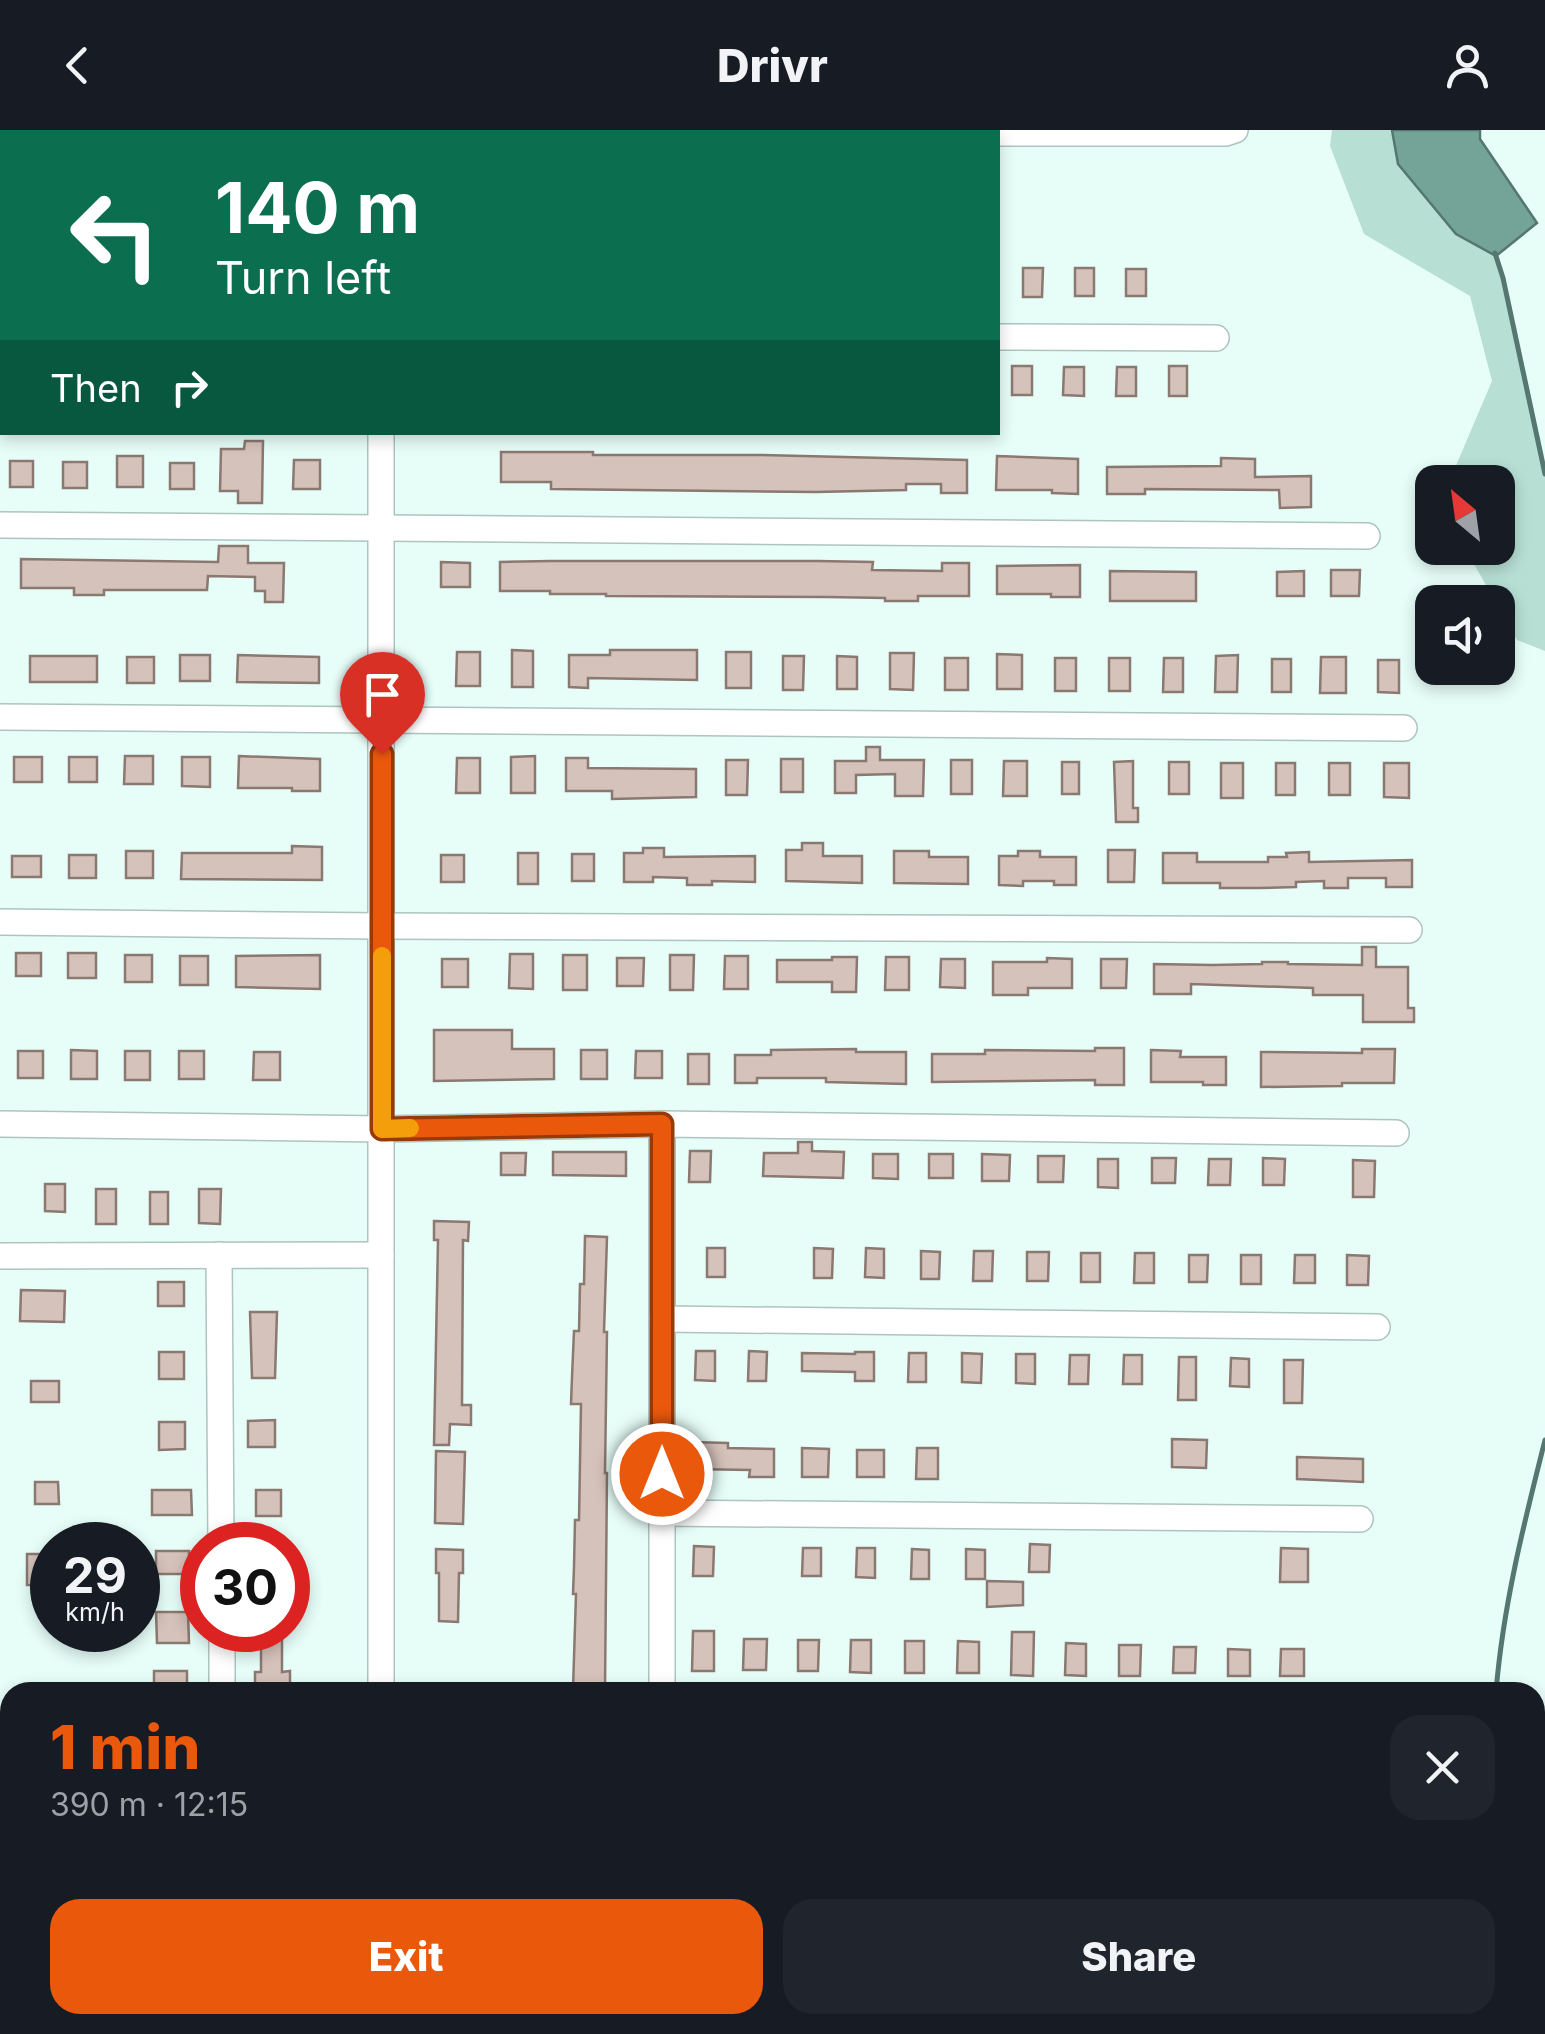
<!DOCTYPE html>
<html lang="en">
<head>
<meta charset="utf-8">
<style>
	:root { --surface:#171b24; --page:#20242c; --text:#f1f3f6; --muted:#9ea1a6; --accent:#ea580c }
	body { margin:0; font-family:Inter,sans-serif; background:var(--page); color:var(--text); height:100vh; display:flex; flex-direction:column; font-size:38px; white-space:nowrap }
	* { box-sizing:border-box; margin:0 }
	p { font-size:32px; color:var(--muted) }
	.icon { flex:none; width:55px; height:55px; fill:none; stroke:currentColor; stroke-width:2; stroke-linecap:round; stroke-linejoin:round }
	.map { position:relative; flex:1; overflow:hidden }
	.drawer { position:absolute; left:0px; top:1552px; width:1545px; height:352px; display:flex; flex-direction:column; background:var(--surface); border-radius:30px 30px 0 0; box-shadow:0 5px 15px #0003 }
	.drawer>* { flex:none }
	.top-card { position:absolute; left:0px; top:0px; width:1000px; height:305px; box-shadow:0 5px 15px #0003; background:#0b6e4f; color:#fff; overflow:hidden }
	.needle { width:65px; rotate:331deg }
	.controls { position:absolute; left:1415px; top:335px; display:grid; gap:20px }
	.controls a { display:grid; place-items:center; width:100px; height:100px; border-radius:20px; background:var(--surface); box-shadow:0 5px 15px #0003; font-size:50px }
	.speed { position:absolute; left:30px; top:1392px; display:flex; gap:20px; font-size:50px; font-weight:700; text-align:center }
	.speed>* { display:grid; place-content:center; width:130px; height:130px; border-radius:50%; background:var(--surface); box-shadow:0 5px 15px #0003; line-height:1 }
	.speed small { font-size:25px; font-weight:400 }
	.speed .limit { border:15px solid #d22; background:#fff; color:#111 }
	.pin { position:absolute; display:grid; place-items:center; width:85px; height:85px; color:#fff; margin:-102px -42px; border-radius:50% 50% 50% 0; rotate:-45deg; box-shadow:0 0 10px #0007 }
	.pin .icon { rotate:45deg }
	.me { position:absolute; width:110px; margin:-55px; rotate:0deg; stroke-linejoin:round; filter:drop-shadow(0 0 8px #0008) }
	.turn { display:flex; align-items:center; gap:35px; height:210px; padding:0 50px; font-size:45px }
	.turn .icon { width:130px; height:130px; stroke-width:2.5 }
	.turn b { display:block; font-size:70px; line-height:85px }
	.then { display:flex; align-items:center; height:95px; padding:0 50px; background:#0003; gap:20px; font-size:38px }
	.round { display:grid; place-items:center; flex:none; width:105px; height:105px; border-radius:30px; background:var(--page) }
	.overview { display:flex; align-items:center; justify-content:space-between; height:170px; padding:0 50px }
	h1 { font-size:60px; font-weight:800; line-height:75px; color:var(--accent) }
	.primary-button { display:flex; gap:20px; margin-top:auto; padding:20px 50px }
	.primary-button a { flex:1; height:115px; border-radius:30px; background:var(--accent); color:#fff; font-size:40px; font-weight:800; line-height:115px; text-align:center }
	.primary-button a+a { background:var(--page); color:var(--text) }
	header { display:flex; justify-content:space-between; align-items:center; height:130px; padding:0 50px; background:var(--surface); font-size:45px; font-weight:800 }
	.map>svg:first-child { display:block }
	.green { fill:#b7dfd4 }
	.water { fill:#74a498; stroke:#54776f; stroke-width:2.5 }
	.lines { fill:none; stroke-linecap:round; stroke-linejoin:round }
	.stream { stroke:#54776f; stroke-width:5 }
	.building { fill:#d5c2ba; stroke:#8a7871; stroke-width:2.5 }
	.minor-casing { stroke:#aec4be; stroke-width:28 }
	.minor { stroke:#fff; stroke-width:25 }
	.route-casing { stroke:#983908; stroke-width:25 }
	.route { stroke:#ea580c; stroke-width:18 }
	.slow { stroke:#f59e0b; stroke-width:18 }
</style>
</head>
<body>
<header><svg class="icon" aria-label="back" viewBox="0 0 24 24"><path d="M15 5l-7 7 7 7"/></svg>Drivr<svg class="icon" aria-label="person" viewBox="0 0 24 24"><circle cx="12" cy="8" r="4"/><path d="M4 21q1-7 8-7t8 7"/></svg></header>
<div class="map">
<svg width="1545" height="1904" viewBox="0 0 1545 1904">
	<rect width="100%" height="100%" fill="#e7fef8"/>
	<!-- green -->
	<polygon class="green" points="1332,0 1392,0 1399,34 1456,104 1496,126 1545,345 1545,521 1517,510 1465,418 1498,418 1498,352 1449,352 1492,251 1470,166 1364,104 1330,16"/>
	<!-- water -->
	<polygon class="water" points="1392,0 1480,0 1480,9 1537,93 1496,126 1456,104 1398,34"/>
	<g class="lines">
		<!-- stream -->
		<g class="stream">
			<polyline points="1495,123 1503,148 1545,344"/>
			<path d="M1496,1562C1503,1476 1524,1393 1545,1310"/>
			<polyline points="1493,1895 1493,1904"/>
		</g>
	</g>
	<!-- building -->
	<g class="building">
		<polygon points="1023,138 1043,138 1042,167 1023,167"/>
		<rect x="1075" y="138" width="19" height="28"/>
		<rect x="1126" y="139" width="20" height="27"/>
		<rect x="1012" y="236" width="20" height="29"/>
		<rect x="1169" y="236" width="18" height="30"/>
		<polygon points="1064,237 1084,237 1084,266 1063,265"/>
		<polygon points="1117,237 1136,237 1136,266 1116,266"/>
		<polygon points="245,311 263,311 262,373 238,373 238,361 220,361 221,319 244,319"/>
		<polygon points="501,322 593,322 593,325 760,325 967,330 967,363 941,363 941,354 906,354 906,360 816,362 551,359 551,352 501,352"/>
		<rect x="117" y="326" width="26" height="31"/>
		<polygon points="997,326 1078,329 1078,364 1052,363 1052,360 996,360"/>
		<polygon points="1221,328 1255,329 1255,347 1311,346 1311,377 1280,378 1279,360 1145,359 1145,364 1107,364 1107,337 1221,336"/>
		<polygon points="294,330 320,330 320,359 293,359"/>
		<rect x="10" y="331" width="23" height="26"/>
		<rect x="63" y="332" width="24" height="26"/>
		<rect x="170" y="333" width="24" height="26"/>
		<polygon points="219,416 248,416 248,433 284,433 283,472 265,472 265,461 255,461 255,447 208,446 207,460 104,460 104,465 74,465 74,458 21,458 21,429 218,432"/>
		<polygon points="551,431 817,431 873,432 872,440 942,441 942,433 969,433 969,466 918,466 918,471 885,471 885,468 828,467 606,466 606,464 550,464 550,461 500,461 500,432"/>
		<polygon points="441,432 470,433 470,457 441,457"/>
		<polygon points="1080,435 1080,467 1051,467 1051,464 997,464 997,436"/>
		<polygon points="1331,440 1360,440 1359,466 1331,466"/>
		<polygon points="1110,441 1196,442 1196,471 1110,471"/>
		<polygon points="1304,441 1304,466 1277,466 1277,442"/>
		<polygon points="512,520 533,521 533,557 512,557"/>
		<polygon points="610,520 697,520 697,550 588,548 588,558 569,557 569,525 610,525"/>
		<polygon points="457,522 480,522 480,556 456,556"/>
		<rect x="726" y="522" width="25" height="36"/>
		<polygon points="890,523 914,523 913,560 890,559"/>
		<polygon points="997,524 1022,525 1022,559 997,559"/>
		<rect x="180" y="525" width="30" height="26"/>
		<polygon points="238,525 319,527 319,553 237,552"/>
		<polygon points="1238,525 1237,562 1215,562 1216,526"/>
		<rect x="30" y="526" width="67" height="26"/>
		<polygon points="783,526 804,526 803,560 783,560"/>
		<polygon points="837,526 857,527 857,559 837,559"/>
		<rect x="127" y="527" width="27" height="26"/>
		<polygon points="1321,527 1346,527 1346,563 1320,563"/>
		<rect x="945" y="528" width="23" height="32"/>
		<rect x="1055" y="528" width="21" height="33"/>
		<rect x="1109" y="528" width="21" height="33"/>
		<polygon points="1164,528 1183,528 1183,562 1163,562"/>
		<rect x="1272" y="529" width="19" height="33"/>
		<polygon points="1378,530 1399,530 1399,563 1378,562"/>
		<polygon points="866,617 880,617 880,630 924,630 923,666 895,666 895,644 856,645 856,663 835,663 835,631 866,631"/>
		<polygon points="125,626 153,626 153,654 124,654"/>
		<polygon points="239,626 320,629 320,661 292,661 292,658 238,658"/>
		<polygon points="535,626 535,663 511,663 511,627"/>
		<rect x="14" y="627" width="28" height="25"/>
		<rect x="69" y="627" width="28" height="25"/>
		<polygon points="182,627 210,627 210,657 182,656"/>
		<polygon points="457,628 480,628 480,663 456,663"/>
		<polygon points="566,628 588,628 588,638 696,639 696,667 612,669 612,661 566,661"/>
		<rect x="781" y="629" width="22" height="33"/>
		<polygon points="726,630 748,630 747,665 726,665"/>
		<rect x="951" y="630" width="21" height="34"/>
		<polygon points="1004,631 1027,631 1027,666 1003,666"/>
		<polygon points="1133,631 1133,678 1138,678 1138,692 1116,692 1114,632"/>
		<rect x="1062" y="632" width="17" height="32"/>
		<rect x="1169" y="632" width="20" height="32"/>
		<rect x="1221" y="633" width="22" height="35"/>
		<rect x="1276" y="633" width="19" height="32"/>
		<rect x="1329" y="633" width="21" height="32"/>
		<polygon points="1384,633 1409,633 1409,668 1384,667"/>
		<polygon points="802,713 823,713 823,726 862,726 862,753 786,751 786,720 802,720"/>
		<polygon points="292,716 322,717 322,750 181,749 182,723 292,723"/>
		<polygon points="643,718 664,718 664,727 755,726 755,752 712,751 712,755 687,755 687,748 653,747 653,752 624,752 624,723 643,723"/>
		<polygon points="1108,720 1135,720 1134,752 1108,752"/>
		<rect x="126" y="721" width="27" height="27"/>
		<polygon points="894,721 929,721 929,727 968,727 968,754 894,753"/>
		<polygon points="1018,721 1040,721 1040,727 1076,727 1076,755 1054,755 1054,751 1023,751 1023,756 999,755 999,726 1018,726"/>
		<polygon points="1309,722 1309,732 1412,730 1412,757 1386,757 1386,748 1348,748 1348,758 1324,758 1324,751 1296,752 1296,757 1259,758 1220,758 1220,753 1163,753 1163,723 1197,723 1197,732 1268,732 1268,727 1287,727 1286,723"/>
		<rect x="518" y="723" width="20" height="31"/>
		<rect x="572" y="724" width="22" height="27"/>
		<rect x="69" y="725" width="27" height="23"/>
		<rect x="441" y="725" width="23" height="27"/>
		<rect x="12" y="726" width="29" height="21"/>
		<polygon points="1362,817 1376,817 1376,837 1408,837 1408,878 1414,878 1414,892 1363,892 1363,865 1313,865 1313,858 1191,854 1191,864 1154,864 1154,834 1213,835 1262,834 1262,832 1288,832 1288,834 1362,835"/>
		<rect x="16" y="823" width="25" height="23"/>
		<rect x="68" y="823" width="28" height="25"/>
		<polygon points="510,824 533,824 533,859 509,858"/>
		<rect x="125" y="825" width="27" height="27"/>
		<polygon points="320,825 320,859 236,857 236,826"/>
		<rect x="563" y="825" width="24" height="35"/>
		<polygon points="670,825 694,825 693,860 670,860"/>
		<rect x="180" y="826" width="28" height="29"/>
		<polygon points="725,826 748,826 748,859 724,859"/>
		<polygon points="832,827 857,827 856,862 832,862 832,852 777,852 777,830 832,830"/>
		<polygon points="886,827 909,827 909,860 885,860"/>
		<polygon points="617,828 644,828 643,856 617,856"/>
		<polygon points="1047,828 1072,829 1072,858 1028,858 1028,865 993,865 993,832 1047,832"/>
		<rect x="442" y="829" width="26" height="28"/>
		<polygon points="941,829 965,829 965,858 940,857"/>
		<polygon points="1101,829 1127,829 1126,858 1101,858"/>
		<polygon points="434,900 512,900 512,919 554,919 554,949 434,951"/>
		<polygon points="1095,918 1124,918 1124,955 1095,955 1095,950 932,952 932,924 985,924 985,920 1095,921"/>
		<polygon points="856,919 856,922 906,922 906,954 826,952 826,948 757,948 757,953 735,953 735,925 771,925 771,920"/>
		<polygon points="1362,919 1395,919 1394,953 1342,953 1342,956 1261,957 1261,922 1362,923"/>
		<polygon points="71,920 97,921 97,949 71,949"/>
		<rect x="581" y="920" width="26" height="29"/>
		<polygon points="1151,920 1181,921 1180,927 1226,927 1226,955 1203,955 1203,952 1151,952"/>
		<rect x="18" y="921" width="25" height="27"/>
		<rect x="125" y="921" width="25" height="29"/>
		<rect x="179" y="921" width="25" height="28"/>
		<polygon points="636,921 662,921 662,948 635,948"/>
		<polygon points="254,922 280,922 280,950 253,950"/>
		<rect x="688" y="924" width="21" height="30"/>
		<polygon points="798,1012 812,1012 812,1021 844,1022 843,1048 763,1046 764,1023 798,1023"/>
		<polygon points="690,1021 711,1021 710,1052 689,1052"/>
		<polygon points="553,1022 626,1022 626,1046 553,1045"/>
		<polygon points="501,1023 526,1023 525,1045 501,1045"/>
		<polygon points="873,1024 898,1024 898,1049 873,1048"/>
		<rect x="929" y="1024" width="24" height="24"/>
		<polygon points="982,1024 1010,1025 1009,1051 982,1051"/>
		<polygon points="1038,1026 1064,1026 1063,1052 1038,1052"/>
		<polygon points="1152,1028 1176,1028 1175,1053 1152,1053"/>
		<polygon points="1263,1028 1285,1029 1284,1055 1263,1055"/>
		<polygon points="1098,1029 1118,1029 1118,1058 1098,1057"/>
		<polygon points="1209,1029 1231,1029 1230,1055 1208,1055"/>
		<polygon points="1353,1030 1375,1031 1374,1067 1353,1067"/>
		<polygon points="45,1054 65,1054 65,1082 45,1081"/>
		<rect x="96" y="1059" width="20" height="35"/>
		<polygon points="199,1059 221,1059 220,1094 199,1093"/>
		<rect x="150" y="1062" width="18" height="32"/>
		<polygon points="434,1091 469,1092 468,1111 463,1110 462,1275 471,1275 471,1295 450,1294 449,1315 434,1315 438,1110 434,1110"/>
		<polygon points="585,1106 607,1107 604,1202 607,1202 605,1343 607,1343 605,1559 573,1559 576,1464 573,1464 574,1437 575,1390 579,1390 581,1274 571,1274 572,1247 574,1201 579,1201 580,1154 584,1154"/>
		<rect x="707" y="1118" width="18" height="29"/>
		<polygon points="814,1118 833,1119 832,1148 814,1148"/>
		<polygon points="866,1118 884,1119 884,1148 865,1147"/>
		<polygon points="921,1121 940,1122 939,1149 921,1149"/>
		<polygon points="974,1121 993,1121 992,1151 973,1151"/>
		<polygon points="1027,1122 1049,1122 1048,1151 1027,1151"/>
		<rect x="1081" y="1123" width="19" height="29"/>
		<polygon points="1135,1123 1154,1123 1154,1153 1134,1153"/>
		<polygon points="1189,1125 1208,1125 1207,1152 1189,1152"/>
		<rect x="1241" y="1125" width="20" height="29"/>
		<polygon points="1295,1125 1315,1125 1315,1153 1294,1153"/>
		<polygon points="1347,1125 1369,1126 1368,1155 1347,1155"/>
		<rect x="158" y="1152" width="26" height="24"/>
		<polygon points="21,1160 65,1161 64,1192 20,1191"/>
		<polygon points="250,1182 277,1182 275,1248 252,1248"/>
		<polygon points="696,1221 715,1221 715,1251 695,1250"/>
		<polygon points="749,1221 767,1222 766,1251 748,1251"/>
		<rect x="159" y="1222" width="25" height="27"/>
		<polygon points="855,1222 874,1222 874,1251 855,1251 855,1242 802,1241 802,1223 855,1224"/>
		<polygon points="909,1223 926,1223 926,1252 908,1252"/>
		<polygon points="962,1223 982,1224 981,1253 962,1252"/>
		<polygon points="1016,1224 1035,1224 1035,1254 1016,1253"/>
		<polygon points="1070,1225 1089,1225 1088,1254 1069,1254"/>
		<polygon points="1124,1225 1142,1225 1142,1254 1123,1254"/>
		<polygon points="1179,1227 1196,1227 1196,1270 1178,1270"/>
		<polygon points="1231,1228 1249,1229 1249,1257 1230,1256"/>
		<polygon points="1284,1230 1303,1230 1302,1273 1284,1273"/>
		<rect x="31" y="1251" width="28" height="21"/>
		<polygon points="275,1290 275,1317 248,1317 248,1291"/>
		<polygon points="159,1292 185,1292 185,1319 159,1320"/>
		<polygon points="1172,1309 1207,1310 1206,1338 1172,1337"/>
		<polygon points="691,1312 728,1313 728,1318 774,1319 774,1347 749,1347 750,1340 691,1339"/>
		<polygon points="802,1318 829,1319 828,1347 802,1347"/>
		<polygon points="917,1318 938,1318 938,1349 916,1349"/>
		<rect x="857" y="1320" width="27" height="27"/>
		<polygon points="436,1321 465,1322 463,1394 435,1393"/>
		<polygon points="1297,1327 1363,1329 1363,1352 1297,1349"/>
		<polygon points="35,1352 58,1352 59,1374 35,1374"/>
		<polygon points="152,1360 191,1360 192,1385 152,1385"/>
		<rect x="256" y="1360" width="25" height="26"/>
		<polygon points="1030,1414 1050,1415 1049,1442 1029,1442"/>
		<polygon points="694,1416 714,1417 713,1446 693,1446"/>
		<polygon points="803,1418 821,1418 821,1446 802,1446"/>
		<polygon points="857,1418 875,1418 875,1448 856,1447"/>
		<polygon points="1281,1418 1308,1419 1308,1452 1280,1452"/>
		<polygon points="436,1419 463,1420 463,1443 459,1443 458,1492 439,1491 439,1443 436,1443"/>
		<polygon points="912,1419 929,1420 929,1449 911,1449"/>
		<polygon points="966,1419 985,1420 985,1449 966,1449"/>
		<rect x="156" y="1421" width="33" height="23"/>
		<rect x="27" y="1424" width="25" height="31"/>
		<polygon points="987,1451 1023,1452 1023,1475 987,1477"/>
		<polygon points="156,1482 188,1482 189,1513 157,1513"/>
		<polygon points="261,1500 282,1500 282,1542 290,1541 290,1562 255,1562 255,1542 261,1542"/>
		<polygon points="693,1501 714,1501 714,1541 692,1541"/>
		<polygon points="1012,1502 1034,1502 1033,1546 1011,1545"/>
		<polygon points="744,1509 767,1509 766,1540 743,1540"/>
		<polygon points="798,1510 819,1510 818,1541 798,1541"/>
		<polygon points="851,1510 871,1510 871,1543 850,1542"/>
		<rect x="905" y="1511" width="19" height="32"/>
		<polygon points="958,1511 979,1512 979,1543 957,1543"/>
		<polygon points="1066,1513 1086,1514 1086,1546 1065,1545"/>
		<polygon points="1119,1515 1141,1515 1140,1546 1119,1546"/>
		<polygon points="1174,1517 1196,1517 1195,1543 1173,1543"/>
		<polygon points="1228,1519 1250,1520 1250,1546 1228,1546"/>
		<polygon points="1281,1519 1304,1519 1304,1546 1280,1546"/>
		<rect x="154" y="1541" width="33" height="21"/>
	</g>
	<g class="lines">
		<defs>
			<g id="minor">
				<polyline points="380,0 380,2"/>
				<polyline points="998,3 1226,3 1235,0"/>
				<polyline points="0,9 2,9"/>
				<polyline points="0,202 2,202"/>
				<polyline points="998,207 1216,208"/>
				<polyline points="381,302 381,1562"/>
				<polyline points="0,395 1367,406"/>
				<polyline points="0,587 1404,598"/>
				<polyline points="0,792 381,796 1409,800"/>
				<polyline points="0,994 381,999 662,994 1396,1003"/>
				<polyline points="219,1125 221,1415"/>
				<polyline points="0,1126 381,1125"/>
				<polyline points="662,1189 1377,1197"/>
				<polyline points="662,1383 1360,1389"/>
				<polyline points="222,1500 222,1562"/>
				<polyline points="662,1562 662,994"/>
				<polyline points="225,1895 225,1904"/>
				<polyline points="662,1895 662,1904"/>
				<polyline points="381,1904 381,1895"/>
			</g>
		</defs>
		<!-- minor casing -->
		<use href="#minor" class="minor-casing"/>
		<!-- minor -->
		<use href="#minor" class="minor"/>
	</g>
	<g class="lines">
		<defs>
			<polyline id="route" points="382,624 382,999 662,994 662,1344"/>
		</defs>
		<!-- route casing -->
		<use href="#route" class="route-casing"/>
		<!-- route -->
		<use href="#route" class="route"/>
		<!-- slow -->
		<polyline class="slow" points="382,826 382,999 410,998"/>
	</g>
</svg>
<div class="controls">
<a><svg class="needle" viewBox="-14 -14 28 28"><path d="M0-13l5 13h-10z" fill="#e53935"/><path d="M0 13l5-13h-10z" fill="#9ea1a6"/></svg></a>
<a><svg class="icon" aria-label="sound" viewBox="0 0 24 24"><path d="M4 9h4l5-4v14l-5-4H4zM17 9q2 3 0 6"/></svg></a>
</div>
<div class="speed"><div>29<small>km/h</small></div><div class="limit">30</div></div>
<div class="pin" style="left:382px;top:624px;background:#d93025"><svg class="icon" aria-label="arrive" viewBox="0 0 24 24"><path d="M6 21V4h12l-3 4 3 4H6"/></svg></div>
<svg class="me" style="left:662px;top:1344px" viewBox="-20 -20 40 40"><circle r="17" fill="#ea580c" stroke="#fff" stroke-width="3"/><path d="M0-11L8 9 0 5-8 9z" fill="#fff"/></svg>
<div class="top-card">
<div class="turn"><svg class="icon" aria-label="left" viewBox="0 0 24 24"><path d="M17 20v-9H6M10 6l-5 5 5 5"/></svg><div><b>140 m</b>Turn left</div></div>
<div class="then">Then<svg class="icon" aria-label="right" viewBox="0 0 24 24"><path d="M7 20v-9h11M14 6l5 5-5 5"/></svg></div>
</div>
<section class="drawer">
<div class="overview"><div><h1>1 min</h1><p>390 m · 12:15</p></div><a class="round"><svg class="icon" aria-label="close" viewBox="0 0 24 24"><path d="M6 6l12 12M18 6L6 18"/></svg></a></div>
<div class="primary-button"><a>Exit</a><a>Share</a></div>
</section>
</div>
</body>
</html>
